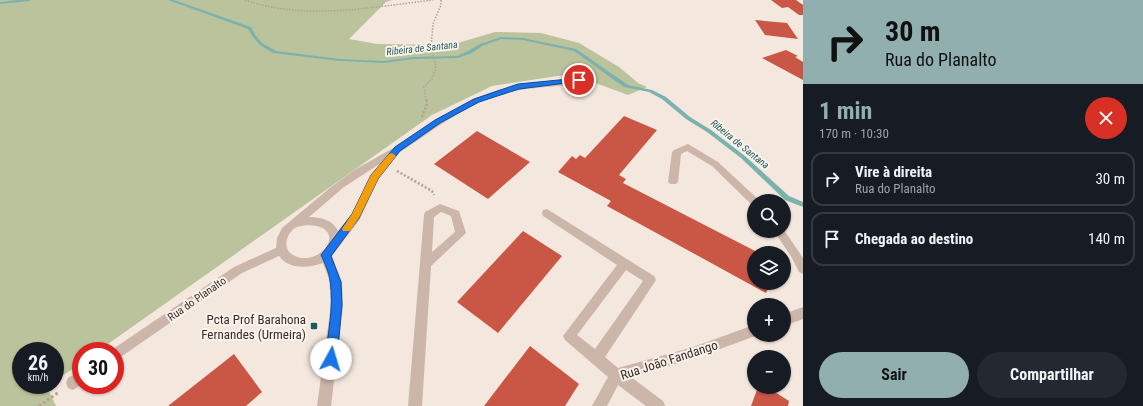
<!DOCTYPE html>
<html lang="pt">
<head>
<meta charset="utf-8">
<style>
	:root { --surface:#171b24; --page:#242831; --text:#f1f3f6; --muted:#9ea1a6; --line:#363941; --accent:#92afb0 }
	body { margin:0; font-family:"Roboto Condensed",sans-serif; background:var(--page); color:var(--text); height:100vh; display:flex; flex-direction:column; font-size:15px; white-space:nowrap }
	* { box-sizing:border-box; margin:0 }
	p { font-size:13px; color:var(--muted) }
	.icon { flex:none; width:22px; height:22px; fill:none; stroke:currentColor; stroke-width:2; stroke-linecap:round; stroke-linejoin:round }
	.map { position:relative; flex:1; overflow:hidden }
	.panel { display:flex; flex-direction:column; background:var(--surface); width:340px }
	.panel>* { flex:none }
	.hud { background:#92afb0; color:#111; overflow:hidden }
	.controls { position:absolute; left:747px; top:194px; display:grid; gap:8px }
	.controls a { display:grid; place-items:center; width:44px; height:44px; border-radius:50%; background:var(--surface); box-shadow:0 1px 3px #0004; font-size:20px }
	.speed { position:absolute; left:12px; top:342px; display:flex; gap:8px; font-size:20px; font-weight:700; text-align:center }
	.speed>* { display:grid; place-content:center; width:52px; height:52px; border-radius:50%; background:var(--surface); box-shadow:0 1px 3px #0004; line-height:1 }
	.speed small { font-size:10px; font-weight:400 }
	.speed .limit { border:6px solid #d22; background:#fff; color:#111 }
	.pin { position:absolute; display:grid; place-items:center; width:34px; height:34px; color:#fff; margin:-17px; border:2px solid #fff; border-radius:50%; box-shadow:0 1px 4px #0007 }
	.me { position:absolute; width:44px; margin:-22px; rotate:6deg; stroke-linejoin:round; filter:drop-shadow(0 0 3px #0008) }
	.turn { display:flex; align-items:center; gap:14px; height:84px; padding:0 16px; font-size:18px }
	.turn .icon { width:52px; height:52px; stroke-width:2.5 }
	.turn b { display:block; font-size:28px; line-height:34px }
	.round { display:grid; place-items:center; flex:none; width:42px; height:42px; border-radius:21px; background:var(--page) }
	.head { display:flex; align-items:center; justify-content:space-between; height:68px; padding:0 16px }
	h1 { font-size:24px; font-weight:700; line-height:30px; color:var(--accent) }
	.primary-button { display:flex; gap:8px; margin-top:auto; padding:8px 16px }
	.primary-button a { flex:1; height:46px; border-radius:24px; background:var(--accent); color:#111; font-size:16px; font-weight:700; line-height:46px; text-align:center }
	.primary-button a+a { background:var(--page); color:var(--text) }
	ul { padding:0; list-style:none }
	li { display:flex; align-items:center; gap:12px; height:54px; margin:0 8px 6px; padding:0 8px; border:2px solid var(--line); border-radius:12px }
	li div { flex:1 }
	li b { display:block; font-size:15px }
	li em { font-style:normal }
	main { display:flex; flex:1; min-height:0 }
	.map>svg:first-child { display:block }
	.green { fill:#bbc39d }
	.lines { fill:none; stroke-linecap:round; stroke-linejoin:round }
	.stream { fill:#7cb2ae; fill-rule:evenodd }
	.building { fill:#ca5746 }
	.path-far2 { stroke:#b89f93; stroke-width:1.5; stroke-dasharray:1.5 1.5; stroke-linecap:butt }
	.path-far1 { stroke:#b89f93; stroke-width:2.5; stroke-dasharray:2 2; stroke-linecap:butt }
	.path { stroke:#b89f93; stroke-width:3; stroke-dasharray:2.5 2.5; stroke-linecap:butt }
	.minor { fill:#ccb5a9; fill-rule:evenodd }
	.route { fill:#1a73e8; stroke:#114b97 }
	.slow { fill:#f59e0b }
	.poi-dot { fill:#1d5c5a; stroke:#fbf2eb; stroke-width:1.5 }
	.labels { text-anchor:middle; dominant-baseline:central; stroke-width:4; stroke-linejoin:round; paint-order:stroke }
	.far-water-label { font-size:10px; font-style:italic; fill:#1d5c5a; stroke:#fbf2eb }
	.street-label { font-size:11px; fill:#392c29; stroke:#fbf2eb }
	.near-poi-label { font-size:13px; fill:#392c29; stroke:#fbf2eb; text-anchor:end }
	.near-street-label { font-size:13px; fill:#392c29; stroke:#fbf2eb }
</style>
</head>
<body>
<main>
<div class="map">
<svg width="803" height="406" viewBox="0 0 803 406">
	<rect width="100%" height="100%" fill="#f3e7de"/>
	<!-- green -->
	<polygon class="green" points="0,0 392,0 386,2 349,39 377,44 451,45 495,32 541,33 579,43 619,67 638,83 647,87 628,95 571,74 492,86 432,115 98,351 81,351 81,363 55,381 55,351 21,351 21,385 50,385 47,387 56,406 0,406"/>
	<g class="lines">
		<!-- stream -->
		<g class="stream">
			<polygon points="18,0 31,0 29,1 0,4 0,2"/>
			<polygon points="168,0 174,0 251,27 256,36 262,43 276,51 340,59 384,61 414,57 457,56 468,51 480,44 501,37 523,38 576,49 628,85 652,90 666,97 690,117 711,130 745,156 789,196 803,202 803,207 785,200 741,158 707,132 686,119 662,99 649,92 624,87 574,51 523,40 501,39 482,46 472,53 458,58 414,59 384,63 340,61 273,53 260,45 253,37 248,29"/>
		</g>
	</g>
	<!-- building -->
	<g class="building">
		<polygon points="771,0 796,0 803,5 803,15 799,15 788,7 782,8"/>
		<polygon points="755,20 787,23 798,39 765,35"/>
		<polygon points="786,50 798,56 795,57 803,62 803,80 762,58"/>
		<polygon points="624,116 657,130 619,175 626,179 623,183 759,253 754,253 754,283 771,283 766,293 607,206 611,201 558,172 572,156 576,159 580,155 585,158"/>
		<polygon points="477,131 530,162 488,199 434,164"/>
		<polygon points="523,231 562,256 498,333 457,302"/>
		<polygon points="530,346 579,384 565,406 484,406"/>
		<polygon points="234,354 262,392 246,406 168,406"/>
		<polygon points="758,387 767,387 789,401 788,406 751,406"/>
	</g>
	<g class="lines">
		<!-- path-far2 -->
		<g class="path-far2">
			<path d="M245,0C306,21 371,7 433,0"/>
			<polyline points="426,100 424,87 432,79 436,66 431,47 433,24 441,5 441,0"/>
		</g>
		<!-- path-far1 -->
		<g class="path-far1">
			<polyline points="422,117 427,104 426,99"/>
			<polyline points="397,171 432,191 434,195"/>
		</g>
		<!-- path -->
		<polyline class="path" points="39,406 59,392"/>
		<!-- minor -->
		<g class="minor">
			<path d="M579,78H582V82C556,88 529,86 503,94C462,105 430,134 395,155L394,159L378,179L360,219L332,256L342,282L343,305L331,406H317L331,305L330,282L323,263C309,268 289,270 279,256L242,273L115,361V351H110L234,267L276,248L277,238L282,228L331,187L356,169L395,147L453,110L473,99L498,90L526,84ZM381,163L371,175L352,214L338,231C333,220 321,217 309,217L344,187ZM307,225C351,226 321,268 295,256C282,251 285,235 295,228C298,226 303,226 307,225Z"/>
			<polygon points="688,144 718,162 760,201 754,201 754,204 751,204 712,166 687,151 681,154 678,182 676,184 670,184 668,182 672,152 674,150"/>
			<path d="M440,204L459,211L466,233L431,266L422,406H408L424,215L425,212ZM441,212L451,216L455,232L432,252L434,217Z"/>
			<path d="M547,209L654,276L656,280L605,357L618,368L693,347L754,325V335H758L693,359L631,377L663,401L665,406H646L618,385L607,406H592L608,377L565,340L563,336L617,265L543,216L542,213L543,210ZM626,270L643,281L595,349L577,335Z"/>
			<polygon points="784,230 803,258 803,274 799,272 792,258 774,231"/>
			<polygon points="803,307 803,319 784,326 784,314"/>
			<polygon points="81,370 81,385 73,390 68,388 66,383 68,378"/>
		</g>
	</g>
	<!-- route -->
	<path class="route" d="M579,78H582V81L519,89L479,102L440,123L400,151L378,179L359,218L331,256L341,282L342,305L337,359L335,363L331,364L327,363L325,359C328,334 334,306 330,281C329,272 325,264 321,255L352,214L371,175L395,147L435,120L474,99L518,84Z"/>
	<!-- slow -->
	<polygon class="slow" points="392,153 396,156 378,179 360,216 350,231 343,231 342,229 352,214 371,175 389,154"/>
	<!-- markers -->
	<rect class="poi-dot" x="310" y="322" width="8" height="8" rx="2"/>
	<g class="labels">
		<!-- far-water labels -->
		<g class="far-water-label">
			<text transform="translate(422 48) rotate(-6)">Ribeira de Santana</text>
			<text transform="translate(740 144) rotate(39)">Ribeira de Santana</text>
		</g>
		<!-- street labels -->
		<g class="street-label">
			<text transform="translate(197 299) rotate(-35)">Rua do Planalto</text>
		</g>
		<!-- near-poi labels -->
		<g class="near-poi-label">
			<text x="306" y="319">Pcta Prof Barahona<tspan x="306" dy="15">Fernandes (Urmeira)</tspan></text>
		</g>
		<!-- near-street labels -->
		<g class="near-street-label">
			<text transform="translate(669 360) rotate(-18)">Rua João Fandango</text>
		</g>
	</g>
</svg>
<div class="controls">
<a><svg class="icon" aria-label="search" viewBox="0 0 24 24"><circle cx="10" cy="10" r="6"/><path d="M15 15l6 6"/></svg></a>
<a><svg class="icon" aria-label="layers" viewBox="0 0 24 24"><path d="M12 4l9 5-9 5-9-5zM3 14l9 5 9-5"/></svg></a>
<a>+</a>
<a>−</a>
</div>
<div class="speed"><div>26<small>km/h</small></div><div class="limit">30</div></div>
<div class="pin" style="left:579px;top:80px;background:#d93025"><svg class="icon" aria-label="arrive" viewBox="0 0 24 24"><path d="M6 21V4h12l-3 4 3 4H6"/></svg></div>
<svg class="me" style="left:331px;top:359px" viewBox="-20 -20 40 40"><circle r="19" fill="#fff"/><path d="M0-13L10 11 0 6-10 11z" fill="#1a73e8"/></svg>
</div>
<section class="panel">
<div class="hud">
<div class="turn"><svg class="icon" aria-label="right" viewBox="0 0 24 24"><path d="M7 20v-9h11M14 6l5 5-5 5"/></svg><div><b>30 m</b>Rua do Planalto</div></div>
</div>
<div class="head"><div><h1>1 min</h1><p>170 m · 10:30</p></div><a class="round" style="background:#d93025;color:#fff"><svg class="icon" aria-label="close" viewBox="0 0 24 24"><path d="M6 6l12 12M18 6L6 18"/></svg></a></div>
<ul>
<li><svg class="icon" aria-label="right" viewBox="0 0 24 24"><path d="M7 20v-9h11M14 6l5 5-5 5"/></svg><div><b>Vire à direita</b><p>Rua do Planalto</p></div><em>30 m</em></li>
<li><svg class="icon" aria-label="arrive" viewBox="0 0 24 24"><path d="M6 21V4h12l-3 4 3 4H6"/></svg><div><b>Chegada ao destino</b></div><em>140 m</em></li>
</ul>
<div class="primary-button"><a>Sair</a><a>Compartilhar</a></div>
</section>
</main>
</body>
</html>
